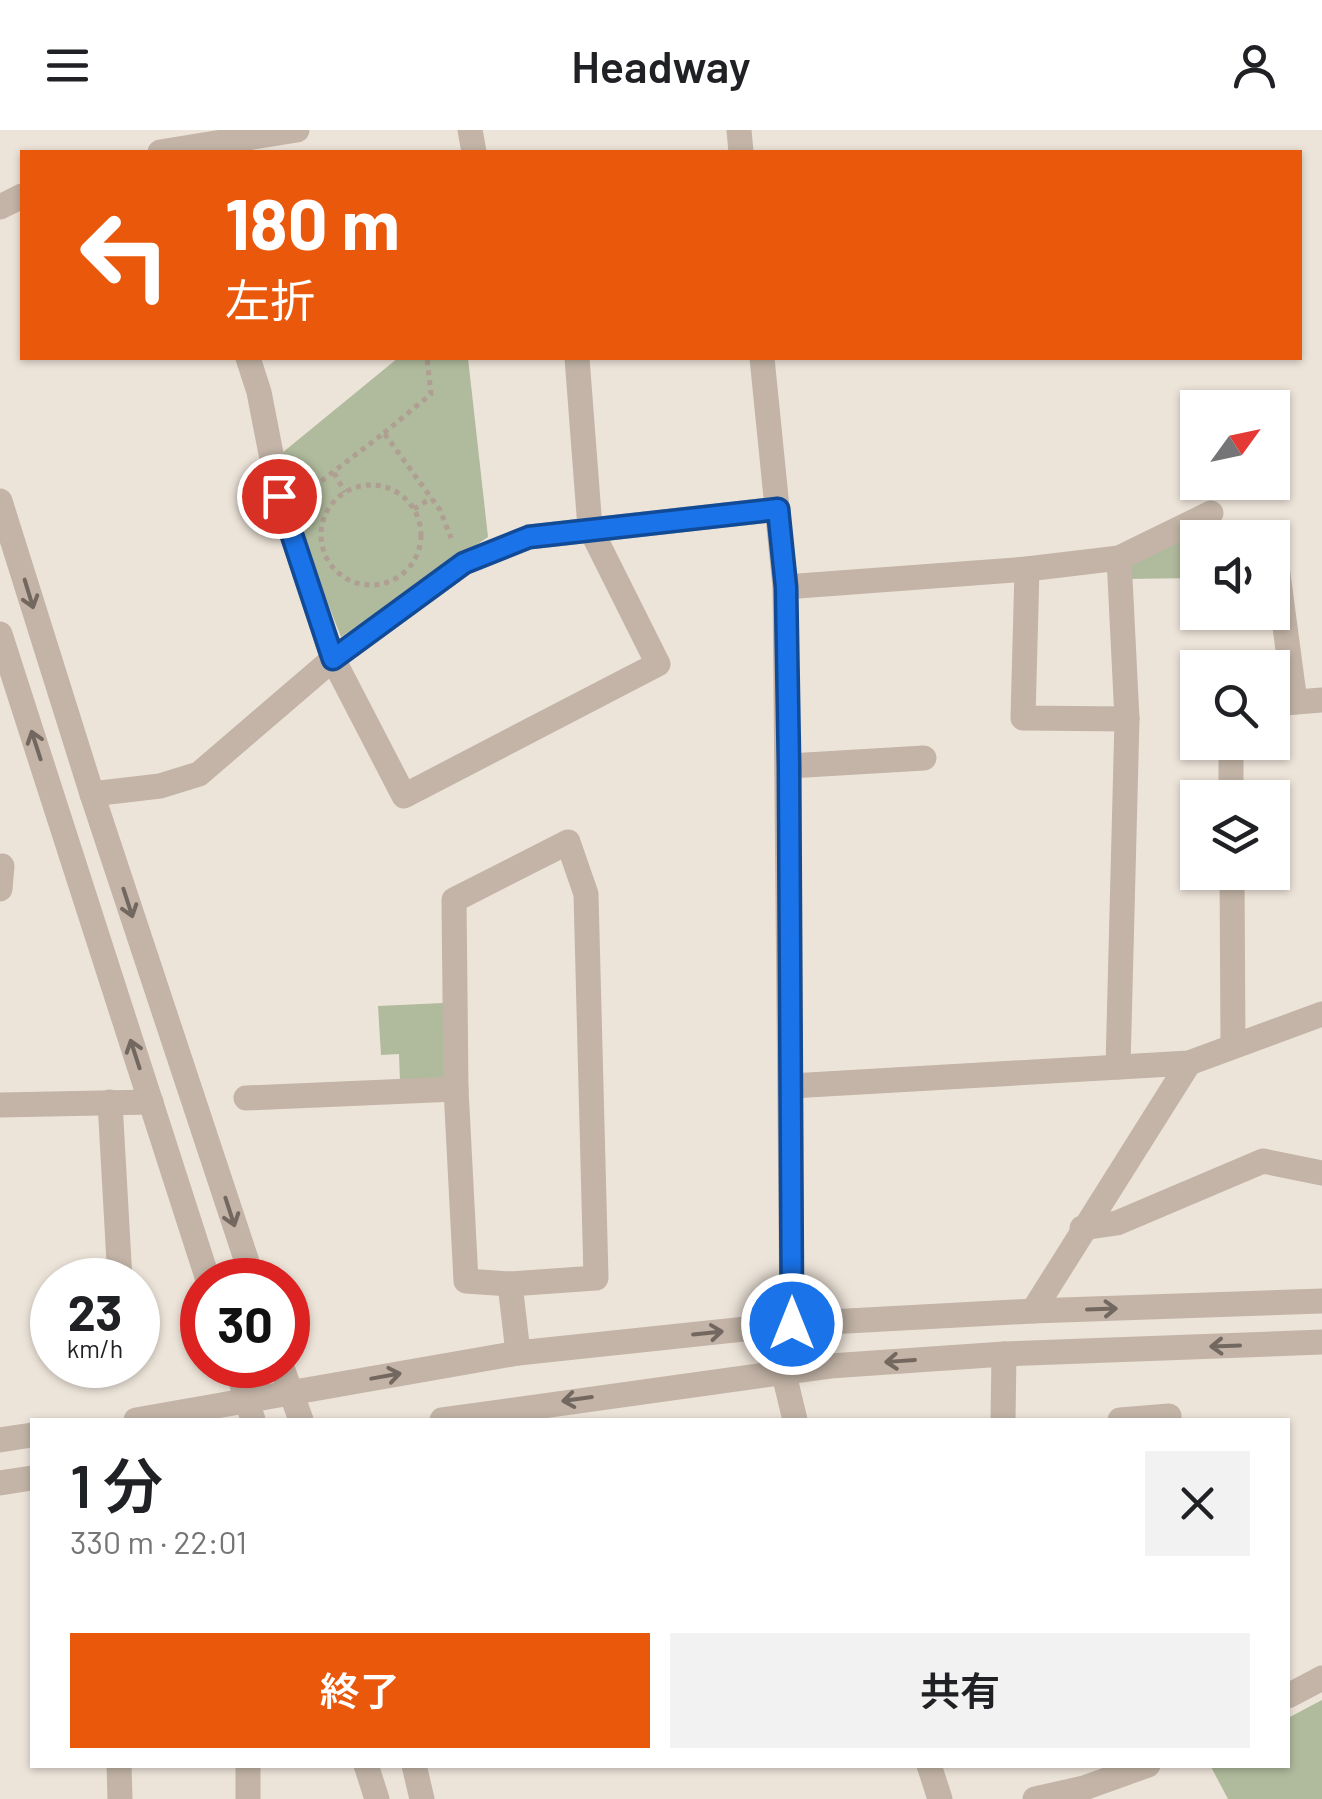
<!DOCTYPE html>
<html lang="ja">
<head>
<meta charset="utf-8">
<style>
	:root { --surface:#fff; --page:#f2f2f2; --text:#202124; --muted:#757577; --accent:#ea580c }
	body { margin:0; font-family:Barlow,"Noto Sans JP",sans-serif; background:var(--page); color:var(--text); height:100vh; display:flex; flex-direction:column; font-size:38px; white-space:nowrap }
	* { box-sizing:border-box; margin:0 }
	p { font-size:32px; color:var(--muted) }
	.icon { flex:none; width:55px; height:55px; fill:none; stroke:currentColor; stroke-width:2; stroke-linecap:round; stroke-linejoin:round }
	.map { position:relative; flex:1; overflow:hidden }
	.panel { position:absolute; left:30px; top:1288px; width:1260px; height:350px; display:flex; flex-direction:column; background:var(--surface); border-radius:0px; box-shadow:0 2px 8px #0004 }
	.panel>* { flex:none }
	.guide { position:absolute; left:20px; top:20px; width:1282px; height:210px; border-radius:0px; box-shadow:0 2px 8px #0004; background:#ea580c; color:#fff; overflow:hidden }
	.needle { width:65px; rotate:57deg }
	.buttons { position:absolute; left:1180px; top:260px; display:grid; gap:20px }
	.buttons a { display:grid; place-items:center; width:110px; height:110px; border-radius:0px; background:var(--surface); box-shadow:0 2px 8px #0004; font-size:50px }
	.speed { position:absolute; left:30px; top:1128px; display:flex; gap:20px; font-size:50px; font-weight:700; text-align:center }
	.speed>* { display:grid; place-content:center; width:130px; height:130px; border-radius:50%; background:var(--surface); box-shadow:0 2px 8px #0004; line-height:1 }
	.speed small { font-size:25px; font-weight:400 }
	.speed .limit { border:15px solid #d22; background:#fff; color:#111 }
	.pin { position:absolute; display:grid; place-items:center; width:85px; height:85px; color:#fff; margin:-42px; border:5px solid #fff; border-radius:50%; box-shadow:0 2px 10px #0007 }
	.me { position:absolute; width:110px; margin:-55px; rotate:0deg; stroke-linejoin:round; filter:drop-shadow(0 0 8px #0008) }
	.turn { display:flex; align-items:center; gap:35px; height:210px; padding:0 40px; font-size:45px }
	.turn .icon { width:130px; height:130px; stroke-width:2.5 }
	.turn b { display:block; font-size:70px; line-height:85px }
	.round { display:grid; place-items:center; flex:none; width:105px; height:105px; border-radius:0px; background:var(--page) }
	.summary { display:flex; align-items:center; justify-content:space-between; height:170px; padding:0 40px }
	h1 { font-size:60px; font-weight:600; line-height:75px }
	.action { display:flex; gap:20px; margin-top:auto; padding:20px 40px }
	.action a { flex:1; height:115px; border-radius:0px; background:var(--accent); color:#fff; font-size:40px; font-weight:600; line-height:115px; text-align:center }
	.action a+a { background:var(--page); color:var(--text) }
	header { display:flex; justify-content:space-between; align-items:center; height:130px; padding:0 40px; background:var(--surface); font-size:45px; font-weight:600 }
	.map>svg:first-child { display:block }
	.green { fill:#b0ba9c }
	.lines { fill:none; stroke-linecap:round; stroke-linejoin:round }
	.path { stroke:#af9e92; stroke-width:5; stroke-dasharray:5 5; stroke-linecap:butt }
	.minor { stroke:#c3b4a7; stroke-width:25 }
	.oneway { stroke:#736860 }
	.route-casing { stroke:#114b97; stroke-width:25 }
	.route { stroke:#1a73e8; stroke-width:18 }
</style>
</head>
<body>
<header><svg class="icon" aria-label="menu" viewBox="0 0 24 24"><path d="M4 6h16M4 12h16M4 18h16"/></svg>Headway<svg class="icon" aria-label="person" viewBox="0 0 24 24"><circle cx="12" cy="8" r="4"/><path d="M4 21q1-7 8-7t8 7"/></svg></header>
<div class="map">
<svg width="1322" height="1669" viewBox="0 0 1322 1669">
	<rect width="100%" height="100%" fill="#ede4d9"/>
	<!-- green -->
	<g class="green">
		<polygon points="398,228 468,228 488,407 341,507 290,377 282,323"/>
		<polygon points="1217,393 1217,407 1198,408 1197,448 1125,449 1125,433"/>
		<polygon points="443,873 446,950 400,952 399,924 381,925 378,876"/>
		<polygon points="1322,1570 1322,1669 1228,1669 1210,1635 1288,1635 1288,1588"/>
	</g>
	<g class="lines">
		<!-- path -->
		<g class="path">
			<polyline points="384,303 431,264 427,228"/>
			<polyline points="334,343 345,362"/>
			<circle cx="371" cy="405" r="50"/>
			<polyline points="302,355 320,352 384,303 440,380 451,408"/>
			<polyline points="414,379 431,368"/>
		</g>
		<!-- minor -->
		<g class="minor">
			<polyline points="470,0 474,22"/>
			<polyline points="739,0 741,22"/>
			<polyline points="160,22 297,0"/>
			<polyline points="0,77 22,66"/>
			<polyline points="248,228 259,262 279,365 333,529 404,666 658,534 590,398 577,228"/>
			<polyline points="762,228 785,457 792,1194"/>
			<polyline points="0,371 92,664 253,1150"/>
			<polyline points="1275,422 1295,572"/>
			<polyline points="1027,439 1023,588 1127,589"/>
			<polyline points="785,457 1027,439 1119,428 1211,383"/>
			<polyline points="0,504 208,1150"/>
			<polyline points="1272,574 1322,570"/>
			<polyline points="1231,612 1231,668"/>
			<polyline points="789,636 924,628"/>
			<polyline points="92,664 160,656 199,644 333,529 464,433 529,407 778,379"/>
			<polygon points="568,712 586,764 596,1148 510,1154 466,1151 456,959 454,770"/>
			<polyline points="1232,742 1233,915"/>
			<polyline points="0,759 2,736"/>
			<polyline points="1118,937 1127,589 1119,428"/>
			<polyline points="791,956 1189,933 1322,884"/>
			<polyline points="246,968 456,959"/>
			<polyline points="110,972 120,1150"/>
			<polyline points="0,975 151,972"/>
			<polyline points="1082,1098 1117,1093 1263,1031 1322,1043"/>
			<polyline points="510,1154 518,1223"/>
			<polyline points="1033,1181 1189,933"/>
			<polyline points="236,1235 253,1290"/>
			<polyline points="281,1235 301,1290"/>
			<polyline points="783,1240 795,1290"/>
			<polyline points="136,1290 518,1223 792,1194 1033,1181 1322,1171"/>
			<polyline points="442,1290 830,1236 1004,1224 1322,1212"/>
			<polyline points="1003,1290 1004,1224"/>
			<polyline points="1120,1290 1169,1286"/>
			<polyline points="0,1310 32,1305"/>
			<polyline points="0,1353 32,1348"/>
			<polyline points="1288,1566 1322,1548"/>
			<polyline points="119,1635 120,1669"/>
			<polyline points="248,1635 248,1669"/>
			<polyline points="366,1635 377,1669"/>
			<polyline points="414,1635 422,1669"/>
			<polyline points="929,1635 940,1669"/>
			<polyline points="1035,1669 1084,1658 1148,1635"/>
		</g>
	</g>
	<!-- one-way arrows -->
	<defs><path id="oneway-shaft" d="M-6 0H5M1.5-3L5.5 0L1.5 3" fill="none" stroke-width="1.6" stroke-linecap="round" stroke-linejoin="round" transform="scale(2.5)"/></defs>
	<g class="oneway">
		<use href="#oneway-shaft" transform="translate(29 464) rotate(73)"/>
		<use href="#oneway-shaft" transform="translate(36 615) rotate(-108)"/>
		<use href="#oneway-shaft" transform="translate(128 773) rotate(72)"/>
		<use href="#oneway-shaft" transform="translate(135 924) rotate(-108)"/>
		<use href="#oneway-shaft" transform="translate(230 1082) rotate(72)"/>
		<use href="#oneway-shaft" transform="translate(1102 1179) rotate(-2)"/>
		<use href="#oneway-shaft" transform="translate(708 1203) rotate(-6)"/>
		<use href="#oneway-shaft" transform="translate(1225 1216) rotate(178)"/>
		<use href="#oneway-shaft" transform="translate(900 1231) rotate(176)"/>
		<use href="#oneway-shaft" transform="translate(386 1246) rotate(-10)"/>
		<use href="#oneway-shaft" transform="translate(577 1269) rotate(172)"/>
	</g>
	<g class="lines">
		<defs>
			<polyline id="route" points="279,366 333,529 464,433 529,407 778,379 786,457 789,636 792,1194"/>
		</defs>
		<!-- route casing -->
		<use href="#route" class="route-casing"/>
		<!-- route -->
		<use href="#route" class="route"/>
	</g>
</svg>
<div class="buttons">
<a><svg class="needle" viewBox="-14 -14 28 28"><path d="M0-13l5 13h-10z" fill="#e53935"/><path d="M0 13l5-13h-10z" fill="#757577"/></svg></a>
<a><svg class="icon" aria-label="sound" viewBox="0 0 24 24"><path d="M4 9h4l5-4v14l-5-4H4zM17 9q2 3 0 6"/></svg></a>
<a><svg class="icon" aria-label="search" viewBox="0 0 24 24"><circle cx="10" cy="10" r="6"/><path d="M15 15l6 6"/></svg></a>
<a><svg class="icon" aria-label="layers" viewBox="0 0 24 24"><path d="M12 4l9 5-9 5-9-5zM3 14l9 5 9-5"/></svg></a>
</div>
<div class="speed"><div>23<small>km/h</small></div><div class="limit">30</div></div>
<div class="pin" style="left:279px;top:366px;background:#d93025"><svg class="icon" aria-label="arrive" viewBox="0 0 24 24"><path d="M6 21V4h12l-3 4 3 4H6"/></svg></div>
<svg class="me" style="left:792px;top:1194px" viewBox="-20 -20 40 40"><circle r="17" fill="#1a73e8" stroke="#fff" stroke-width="3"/><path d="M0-11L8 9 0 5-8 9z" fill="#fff"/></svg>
<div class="guide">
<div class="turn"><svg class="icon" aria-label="left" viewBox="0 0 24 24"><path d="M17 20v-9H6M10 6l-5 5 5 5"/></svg><div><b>180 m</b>左折</div></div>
</div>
<section class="panel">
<div class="summary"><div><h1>1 分</h1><p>330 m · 22:01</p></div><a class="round"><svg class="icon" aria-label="close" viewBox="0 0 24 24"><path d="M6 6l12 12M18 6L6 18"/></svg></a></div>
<div class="action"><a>終了</a><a>共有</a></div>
</section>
</div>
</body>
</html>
